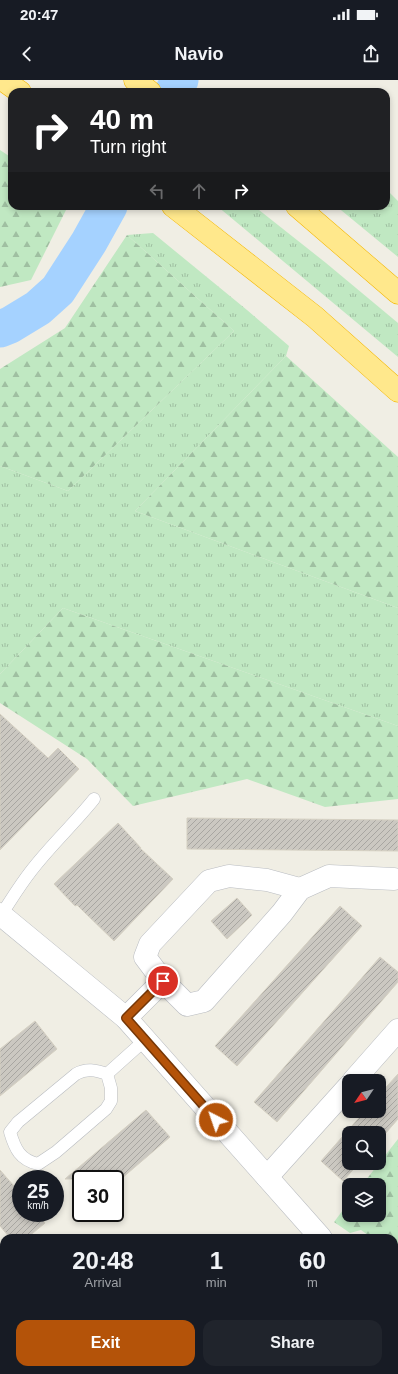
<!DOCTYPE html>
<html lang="en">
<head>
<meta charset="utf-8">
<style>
	:root { --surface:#171b24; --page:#20242c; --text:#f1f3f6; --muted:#9ea1a6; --accent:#b45309 }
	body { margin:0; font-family:Arial,sans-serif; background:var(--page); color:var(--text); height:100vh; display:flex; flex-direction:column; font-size:15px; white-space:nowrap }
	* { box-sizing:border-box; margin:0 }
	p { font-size:13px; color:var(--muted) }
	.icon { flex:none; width:22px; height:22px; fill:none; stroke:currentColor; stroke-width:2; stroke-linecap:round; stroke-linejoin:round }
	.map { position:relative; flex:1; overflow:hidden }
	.details { position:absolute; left:0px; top:1154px; width:398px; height:140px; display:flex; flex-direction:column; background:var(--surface); border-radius:12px 12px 0 0; box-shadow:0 2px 6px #0003 }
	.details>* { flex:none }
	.top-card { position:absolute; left:8px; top:8px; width:382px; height:122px; border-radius:12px; box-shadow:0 2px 6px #0003; background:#202124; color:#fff; overflow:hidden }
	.needle { width:26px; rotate:235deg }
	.tools { position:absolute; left:342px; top:994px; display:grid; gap:8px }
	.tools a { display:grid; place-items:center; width:44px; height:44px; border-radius:8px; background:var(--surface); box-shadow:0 2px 6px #0003; font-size:20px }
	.speed { position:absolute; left:12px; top:1090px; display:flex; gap:8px; font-size:20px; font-weight:700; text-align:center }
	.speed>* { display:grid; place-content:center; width:52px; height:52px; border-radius:50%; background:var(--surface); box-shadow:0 2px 6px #0003; line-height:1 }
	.speed small { font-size:10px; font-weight:400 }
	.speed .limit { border:2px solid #111; border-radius:6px; background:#fff; color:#111 }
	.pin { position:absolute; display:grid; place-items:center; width:34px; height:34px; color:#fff; margin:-17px; border:2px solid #fff; border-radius:50%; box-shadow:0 1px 4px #0007 }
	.me { position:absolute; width:44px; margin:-22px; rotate:319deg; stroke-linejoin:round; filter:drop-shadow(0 0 3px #0008) }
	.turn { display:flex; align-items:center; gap:14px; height:84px; padding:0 16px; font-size:18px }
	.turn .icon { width:52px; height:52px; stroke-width:2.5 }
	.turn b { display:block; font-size:28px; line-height:34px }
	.lanes { display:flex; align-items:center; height:38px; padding:0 16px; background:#0003; justify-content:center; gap:20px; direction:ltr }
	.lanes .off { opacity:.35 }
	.eta { display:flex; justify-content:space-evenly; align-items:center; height:68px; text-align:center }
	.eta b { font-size:24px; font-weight:700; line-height:28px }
	.action { display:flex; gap:8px; margin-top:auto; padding:8px 16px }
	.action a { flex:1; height:46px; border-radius:12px; background:var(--accent); color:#fff; font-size:16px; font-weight:700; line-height:46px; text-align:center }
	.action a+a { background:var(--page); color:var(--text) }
	.status { display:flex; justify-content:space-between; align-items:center; height:28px; padding:0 20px; background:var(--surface); direction:ltr }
	.status svg { height:11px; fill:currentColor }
	header { display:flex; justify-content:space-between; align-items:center; height:52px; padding:0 16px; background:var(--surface); font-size:18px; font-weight:700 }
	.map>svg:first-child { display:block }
	.education { fill:#e0ddd3 }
	.grass { fill:url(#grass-tufts) }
	.forest { fill:url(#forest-firs) }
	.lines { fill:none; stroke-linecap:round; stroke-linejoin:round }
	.river { stroke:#a5d2ff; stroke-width:37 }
	.building { fill:url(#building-hatch); stroke:#d5d0c2 }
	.lane-casing { stroke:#b9bcc1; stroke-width:13 }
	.street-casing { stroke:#b9bcc1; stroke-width:23 }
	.highway-casing { stroke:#f4b600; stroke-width:23 }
	.lane { stroke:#fff; stroke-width:12 }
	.street { stroke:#fff; stroke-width:22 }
	.highway { stroke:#ffe88c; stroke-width:22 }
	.route-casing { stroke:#753606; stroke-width:10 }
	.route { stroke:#b45309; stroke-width:7 }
</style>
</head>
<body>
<div class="status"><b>20:47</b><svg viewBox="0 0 49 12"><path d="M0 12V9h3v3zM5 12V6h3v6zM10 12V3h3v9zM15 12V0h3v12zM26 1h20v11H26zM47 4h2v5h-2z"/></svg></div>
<header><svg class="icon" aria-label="back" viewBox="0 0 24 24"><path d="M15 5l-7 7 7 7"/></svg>Navio<svg class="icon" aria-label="share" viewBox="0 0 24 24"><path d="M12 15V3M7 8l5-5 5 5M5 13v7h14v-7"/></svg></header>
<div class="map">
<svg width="398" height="1294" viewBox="0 0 398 1294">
	<defs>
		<pattern id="grass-tufts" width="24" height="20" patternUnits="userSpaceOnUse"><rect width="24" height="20" fill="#c0e8c2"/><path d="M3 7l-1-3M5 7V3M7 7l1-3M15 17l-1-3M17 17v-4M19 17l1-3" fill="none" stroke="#9fbfa1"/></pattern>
		<pattern id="forest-firs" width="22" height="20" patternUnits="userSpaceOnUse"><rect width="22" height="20" fill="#c0e8c2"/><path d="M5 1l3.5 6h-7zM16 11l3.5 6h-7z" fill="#9fbfa1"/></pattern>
		<pattern id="building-hatch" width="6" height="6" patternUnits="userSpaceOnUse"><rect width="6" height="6" fill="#cbc8c1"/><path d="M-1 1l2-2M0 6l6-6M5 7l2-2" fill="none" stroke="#a8a6a1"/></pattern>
	</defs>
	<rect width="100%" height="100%" fill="#f0eee4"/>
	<!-- education -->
	<polygon class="education" points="0,1224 4,1228 4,1290 58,1290 61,1294 0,1294"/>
	<!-- grass -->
	<g class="grass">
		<polygon points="386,109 398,121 398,177 336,126 386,126"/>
		<polygon points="217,126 254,126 326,183 398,243 398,277"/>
		<polygon points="153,153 247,230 289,266 286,276 135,431 398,528 398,646 63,528 0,594 0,386 68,411 234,251 127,155"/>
	</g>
	<!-- forest -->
	<g class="forest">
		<polygon points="0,70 12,78 12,126 68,126 31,200 0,207"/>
		<polygon points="127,155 234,251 68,411 0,386 0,289 65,248"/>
		<polygon points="286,276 398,377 398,528 135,431"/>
		<polygon points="63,528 398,646 398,719 325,727 247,699 133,726 87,679 0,623 0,594"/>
		<polygon points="398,1059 398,1294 271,1294 274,1290 394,1290 394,1158 372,1158 361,1150 350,1153 334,1142 349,1122 349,1135 379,1135 379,1105 362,1105"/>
	</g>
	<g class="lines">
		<!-- river -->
		<g class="river">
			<polyline points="173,12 180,0"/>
			<polyline points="0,249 10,245 38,228 58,210 89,162 109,126"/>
		</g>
	</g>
	<!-- building -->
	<g class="building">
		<polygon points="0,634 48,678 58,668 79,689 0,770"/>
		<polygon points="187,738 398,740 398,771 187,769"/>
		<polygon points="118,743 141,768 140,768 173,799 114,861 77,825 75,826 54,804"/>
		<polygon points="237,818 252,835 227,859 211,841"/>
		<polygon points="340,826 362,846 237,986 215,966"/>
		<polygon points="380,877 398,892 398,902 277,1042 254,1022"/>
		<polygon points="35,941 57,969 0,1016 0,969"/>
		<polygon points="398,994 398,1039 379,1061 379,1053 349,1053 349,1083 359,1083 343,1101 321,1081 365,1031 379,1031 379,1015"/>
		<polygon points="146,1030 170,1057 121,1099 65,1099"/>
		<polygon points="0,1090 21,1114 21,1133 37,1133 45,1143 27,1158 10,1158 0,1146"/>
	</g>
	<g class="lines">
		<defs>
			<g id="lane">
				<path d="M1,835C11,820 20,805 31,791C50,766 74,744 94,719"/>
				<path d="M107,994C96,990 86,988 76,994L18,1042L10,1052C15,1069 20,1080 38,1084L56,1072L106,1029L111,1021V1008L107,994L145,960"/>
				<polyline points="0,1272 4,1277"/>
				<polyline points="13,1290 16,1294"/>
			</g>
			<g id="street">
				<polyline points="0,834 126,938 321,1158"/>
				<polyline points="163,901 145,877 150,864 209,801 229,796 267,800 300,809"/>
				<polyline points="126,938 163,901 187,925 204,921 282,833 300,809 329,796 394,799"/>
				<polyline points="353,1001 398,950"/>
				<polyline points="267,1097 349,1006"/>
				<polyline points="257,1294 260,1290"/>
			</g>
			<g id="highway">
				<polyline points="3,0 20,12"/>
				<polyline points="135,0 150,12"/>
				<polyline points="173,126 315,237 398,311"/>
				<polyline points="297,126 398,213"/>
			</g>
		</defs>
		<!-- lane casing -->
		<use href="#lane" class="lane-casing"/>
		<!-- street casing -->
		<use href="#street" class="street-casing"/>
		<!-- highway casing -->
		<use href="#highway" class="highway-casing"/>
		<!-- lane -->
		<use href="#lane" class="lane"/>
		<!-- street -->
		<use href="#street" class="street"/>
		<!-- highway -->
		<use href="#highway" class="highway"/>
	</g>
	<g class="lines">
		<defs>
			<polyline id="route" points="163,901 126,938 216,1040"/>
		</defs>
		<!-- route casing -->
		<use href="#route" class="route-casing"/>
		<!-- route -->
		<use href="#route" class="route"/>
	</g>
</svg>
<div class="tools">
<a><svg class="needle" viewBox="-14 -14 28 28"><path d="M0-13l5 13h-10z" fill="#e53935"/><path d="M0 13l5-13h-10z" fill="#9ea1a6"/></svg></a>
<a><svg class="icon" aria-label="search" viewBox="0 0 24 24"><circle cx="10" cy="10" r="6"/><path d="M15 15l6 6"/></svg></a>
<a><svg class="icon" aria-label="layers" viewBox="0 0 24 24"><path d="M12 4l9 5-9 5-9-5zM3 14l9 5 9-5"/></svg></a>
</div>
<div class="speed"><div>25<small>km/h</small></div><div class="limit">30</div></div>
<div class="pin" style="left:163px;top:901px;background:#d93025"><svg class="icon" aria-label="arrive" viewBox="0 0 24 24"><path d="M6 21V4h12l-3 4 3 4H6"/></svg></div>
<svg class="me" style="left:216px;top:1040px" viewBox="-20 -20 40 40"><circle r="17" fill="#b45309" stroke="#fff" stroke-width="3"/><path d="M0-11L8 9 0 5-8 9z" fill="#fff"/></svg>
<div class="top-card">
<div class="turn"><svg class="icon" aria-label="right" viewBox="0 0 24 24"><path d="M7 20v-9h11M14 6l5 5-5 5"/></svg><div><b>40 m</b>Turn right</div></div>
<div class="lanes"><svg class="icon off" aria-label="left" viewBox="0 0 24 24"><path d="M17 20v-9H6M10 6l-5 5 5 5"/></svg><svg class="icon off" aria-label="ahead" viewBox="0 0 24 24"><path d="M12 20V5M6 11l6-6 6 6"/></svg><svg class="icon" aria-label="right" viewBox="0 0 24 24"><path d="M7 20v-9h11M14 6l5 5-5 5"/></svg></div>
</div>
<section class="details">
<div class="eta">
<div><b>20:48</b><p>Arrival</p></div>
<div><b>1</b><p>min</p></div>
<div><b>60</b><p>m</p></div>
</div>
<div class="action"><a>Exit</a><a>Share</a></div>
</section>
</div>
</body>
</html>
